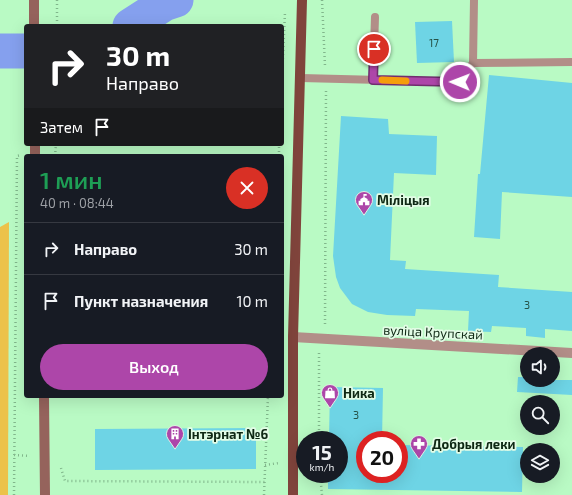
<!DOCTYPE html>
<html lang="ru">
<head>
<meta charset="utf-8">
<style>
	:root { --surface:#171b24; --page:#20242c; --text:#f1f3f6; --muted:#9ea1a6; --line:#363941; --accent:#ad46a9 }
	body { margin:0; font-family:"Exo 2",sans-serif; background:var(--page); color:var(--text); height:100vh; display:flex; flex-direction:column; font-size:15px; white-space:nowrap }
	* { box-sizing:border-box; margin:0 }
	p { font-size:13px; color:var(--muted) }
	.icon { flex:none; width:22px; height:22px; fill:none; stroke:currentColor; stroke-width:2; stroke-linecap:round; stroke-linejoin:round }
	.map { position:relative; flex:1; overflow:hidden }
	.details { position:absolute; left:24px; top:154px; width:260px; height:244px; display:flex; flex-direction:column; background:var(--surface); border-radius:4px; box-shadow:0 4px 16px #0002 }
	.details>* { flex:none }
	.hud { position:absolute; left:24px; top:24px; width:260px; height:122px; border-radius:4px; box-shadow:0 4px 16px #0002; background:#202124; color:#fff; overflow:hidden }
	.buttons { position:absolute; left:520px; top:347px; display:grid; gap:8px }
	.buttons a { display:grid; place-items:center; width:40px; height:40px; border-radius:50%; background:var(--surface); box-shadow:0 4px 16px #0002; font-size:20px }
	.speed { position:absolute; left:296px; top:431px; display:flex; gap:8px; font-size:20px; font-weight:700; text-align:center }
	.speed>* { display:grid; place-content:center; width:52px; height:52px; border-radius:50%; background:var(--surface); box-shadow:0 4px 16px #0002; line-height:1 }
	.speed small { font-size:10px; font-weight:400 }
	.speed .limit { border:6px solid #d22; background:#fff; color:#111 }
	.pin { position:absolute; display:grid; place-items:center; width:34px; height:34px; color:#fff; margin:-17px; border:2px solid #fff; border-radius:50%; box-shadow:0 1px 4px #0007 }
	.me { position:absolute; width:44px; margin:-22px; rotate:271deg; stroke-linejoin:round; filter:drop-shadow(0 0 3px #0008) }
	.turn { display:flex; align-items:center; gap:14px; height:84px; padding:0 16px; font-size:18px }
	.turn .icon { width:52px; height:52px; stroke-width:2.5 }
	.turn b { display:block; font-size:28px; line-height:34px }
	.then { display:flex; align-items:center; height:38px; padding:0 16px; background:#0003; gap:8px; font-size:15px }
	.round { display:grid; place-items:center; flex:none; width:42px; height:42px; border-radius:21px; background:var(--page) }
	.head { display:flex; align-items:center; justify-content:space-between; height:68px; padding:0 16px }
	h1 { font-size:24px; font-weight:600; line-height:30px; color:#1e9e55 }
	.action { display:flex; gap:8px; margin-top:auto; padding:8px 16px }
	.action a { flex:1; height:46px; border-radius:24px; background:var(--accent); color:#fff; font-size:16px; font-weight:600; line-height:46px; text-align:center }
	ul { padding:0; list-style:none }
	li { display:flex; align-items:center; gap:12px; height:52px; padding:0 16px; border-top:1px solid var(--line) }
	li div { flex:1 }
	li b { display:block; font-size:15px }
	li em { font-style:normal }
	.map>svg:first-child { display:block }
	.green { fill:#ecc24a }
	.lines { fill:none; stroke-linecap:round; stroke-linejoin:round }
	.river { stroke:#85a0ee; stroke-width:35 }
	.building { fill:#6ed4e5 }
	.path { stroke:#81b68b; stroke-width:2.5; stroke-dasharray:1 3; stroke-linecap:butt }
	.service { stroke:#b28e88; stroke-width:8 }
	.minor { stroke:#b28e88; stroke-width:10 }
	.secondary { stroke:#95635c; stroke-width:10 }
	.primary { stroke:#80443c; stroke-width:10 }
	.route-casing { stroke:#702e6e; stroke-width:10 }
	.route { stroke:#ad46a9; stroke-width:7 }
	.slow { stroke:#f59e0b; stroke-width:7 }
	.labels { text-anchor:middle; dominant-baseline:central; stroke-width:3.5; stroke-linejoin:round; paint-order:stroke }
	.number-label { font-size:11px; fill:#265348 }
	.poi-label { font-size:13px; font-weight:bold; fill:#0e2814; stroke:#e3fce6; text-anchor:start }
	.street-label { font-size:13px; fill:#0e2814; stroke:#e3fce6 }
</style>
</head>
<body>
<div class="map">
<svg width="572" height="495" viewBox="0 0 572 495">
	<rect width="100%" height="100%" fill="#b9fac4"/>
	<!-- green -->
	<polygon class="green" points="9,222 8,495 0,495 0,227"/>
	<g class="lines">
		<!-- river -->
		<g class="river">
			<polyline points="130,26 164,4 176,0"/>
			<polyline points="0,51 26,51"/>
		</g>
	</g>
	<!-- building -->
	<g class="building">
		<polygon points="452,21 454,62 417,63 415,22"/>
		<polygon points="489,75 572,83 572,197 502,192 500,239 474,237 478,174 480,174"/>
		<polygon points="341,116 388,119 389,134 437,136 436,175 394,173 390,260 406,261 405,269 499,275 498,287 572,292 572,331 545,329 545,338 526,336 526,328 492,326 491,332 468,331 469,311 416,309 415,316 387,315 368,312 352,304 340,288 336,277 333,256"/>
		<polygon points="518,377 527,377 527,380 572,380 572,395 517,392"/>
		<polygon points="330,387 383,388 382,440 365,440 365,474 399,474 399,445 523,447 522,492 328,489 328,474 339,474 339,440 329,440"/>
		<polygon points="256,428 256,469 95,470 95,429"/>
	</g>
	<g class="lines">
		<!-- path -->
		<g class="path">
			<polyline points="57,0 57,26"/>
			<polyline points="322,0 325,66"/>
			<polyline points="282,79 285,12"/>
			<polyline points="55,156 56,144"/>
			<polyline points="279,156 279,144"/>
			<polyline points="325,324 326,91"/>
			<polyline points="319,353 319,440"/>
			<polyline points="14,455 30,456"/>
			<polyline points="265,465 279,463"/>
			<polyline points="61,468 65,481 265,482"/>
			<polyline points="320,474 322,495"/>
			<polyline points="14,495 17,156 21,155"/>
			<polyline points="264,495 268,396"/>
		</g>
		<!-- service -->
		<g class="service">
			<polyline points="473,63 572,62"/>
			<polyline points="301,78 460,82 473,63 474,0"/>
			<polyline points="373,80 375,17"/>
		</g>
		<!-- minor -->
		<polyline class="minor" points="293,337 572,353"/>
		<!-- secondary -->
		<g class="secondary">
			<polyline points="34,0 34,26"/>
			<polyline points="35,144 35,156"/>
			<polyline points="44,396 45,495"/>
		</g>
		<!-- primary -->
		<polyline class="primary" points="293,495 293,337 302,0"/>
	</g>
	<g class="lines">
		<defs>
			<polyline id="route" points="374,49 373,80 460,82"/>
		</defs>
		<!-- route casing -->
		<use href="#route" class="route-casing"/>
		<!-- route -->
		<use href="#route" class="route"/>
		<!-- slow -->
		<polyline class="slow" points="382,80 406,81"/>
	</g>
	<!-- icons -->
	<defs>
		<symbol id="civic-pin" viewBox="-11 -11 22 30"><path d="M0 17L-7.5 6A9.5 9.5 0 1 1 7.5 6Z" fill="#ad46a9" stroke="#e3fce6"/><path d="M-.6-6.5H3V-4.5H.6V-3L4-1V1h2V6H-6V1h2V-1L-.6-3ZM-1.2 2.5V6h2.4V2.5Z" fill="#fff"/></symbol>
		<symbol id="shop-pin" viewBox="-11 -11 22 30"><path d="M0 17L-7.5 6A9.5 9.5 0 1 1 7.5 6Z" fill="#ad46a9" stroke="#e3fce6"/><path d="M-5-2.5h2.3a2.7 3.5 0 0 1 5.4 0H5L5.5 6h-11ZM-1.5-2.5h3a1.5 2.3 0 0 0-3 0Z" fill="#fff"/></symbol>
		<symbol id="building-pin" viewBox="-11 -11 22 30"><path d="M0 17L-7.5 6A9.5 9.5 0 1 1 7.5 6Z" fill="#ad46a9" stroke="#e3fce6"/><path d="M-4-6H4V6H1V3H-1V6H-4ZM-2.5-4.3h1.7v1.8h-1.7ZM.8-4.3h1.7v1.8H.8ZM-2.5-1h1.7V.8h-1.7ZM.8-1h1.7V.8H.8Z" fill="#fff"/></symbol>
		<symbol id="pharmacy-pin" viewBox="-11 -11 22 30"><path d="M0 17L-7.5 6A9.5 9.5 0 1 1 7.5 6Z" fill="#ad46a9" stroke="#e3fce6"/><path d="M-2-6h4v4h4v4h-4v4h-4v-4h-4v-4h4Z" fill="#fff"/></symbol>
	</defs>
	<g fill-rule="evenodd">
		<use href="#civic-pin" x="354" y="190" width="20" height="27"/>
		<use href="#shop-pin" x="320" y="383" width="20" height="27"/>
		<use href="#building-pin" x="165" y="424" width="20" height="27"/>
		<use href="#pharmacy-pin" x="409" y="434" width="20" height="27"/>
	</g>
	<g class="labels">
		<!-- number labels -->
		<g class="number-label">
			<text x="434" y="42">17</text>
			<text x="527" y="304">3</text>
			<text x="356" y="414">3</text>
		</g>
		<!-- poi labels -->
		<g class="poi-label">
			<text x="377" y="200">Міліцыя</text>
			<text x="343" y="393">Ника</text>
			<text x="188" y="434">Інтэрнат №6</text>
			<text x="432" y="444">Добрыя леки</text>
		</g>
		<!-- street labels -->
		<g class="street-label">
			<text transform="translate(433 332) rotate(3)">вуліца Крупскай</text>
		</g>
	</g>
</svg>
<div class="buttons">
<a><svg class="icon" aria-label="sound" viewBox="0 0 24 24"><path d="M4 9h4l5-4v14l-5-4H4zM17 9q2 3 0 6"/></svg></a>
<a><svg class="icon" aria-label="search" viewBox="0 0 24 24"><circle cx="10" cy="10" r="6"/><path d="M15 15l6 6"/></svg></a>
<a><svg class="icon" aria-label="layers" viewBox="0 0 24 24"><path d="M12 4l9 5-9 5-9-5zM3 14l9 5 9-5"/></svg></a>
</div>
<div class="speed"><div>15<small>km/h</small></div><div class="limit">20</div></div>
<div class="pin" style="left:374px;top:49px;background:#d93025"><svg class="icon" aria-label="arrive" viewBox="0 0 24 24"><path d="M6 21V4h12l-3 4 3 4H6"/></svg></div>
<svg class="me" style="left:460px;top:82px" viewBox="-20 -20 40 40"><circle r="17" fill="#ad46a9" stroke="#fff" stroke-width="3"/><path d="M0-11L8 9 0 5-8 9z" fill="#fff"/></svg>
<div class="hud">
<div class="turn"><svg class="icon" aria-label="right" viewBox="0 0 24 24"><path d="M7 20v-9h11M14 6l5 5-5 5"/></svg><div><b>30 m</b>Направо</div></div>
<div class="then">Затем<svg class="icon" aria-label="arrive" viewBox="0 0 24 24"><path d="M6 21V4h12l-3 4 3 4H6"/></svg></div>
</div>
<section class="details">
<div class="head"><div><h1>1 мин</h1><p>40 m · 08:44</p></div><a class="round" style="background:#d93025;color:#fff"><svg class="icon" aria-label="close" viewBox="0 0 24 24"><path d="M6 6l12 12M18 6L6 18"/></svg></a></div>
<ul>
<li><svg class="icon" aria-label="right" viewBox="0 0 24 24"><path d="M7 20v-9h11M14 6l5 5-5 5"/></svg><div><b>Направо</b></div><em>30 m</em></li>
<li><svg class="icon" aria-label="arrive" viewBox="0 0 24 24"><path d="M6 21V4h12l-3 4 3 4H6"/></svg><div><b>Пункт назначения</b></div><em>10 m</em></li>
</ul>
<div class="action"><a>Выход</a></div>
</section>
</div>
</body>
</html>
